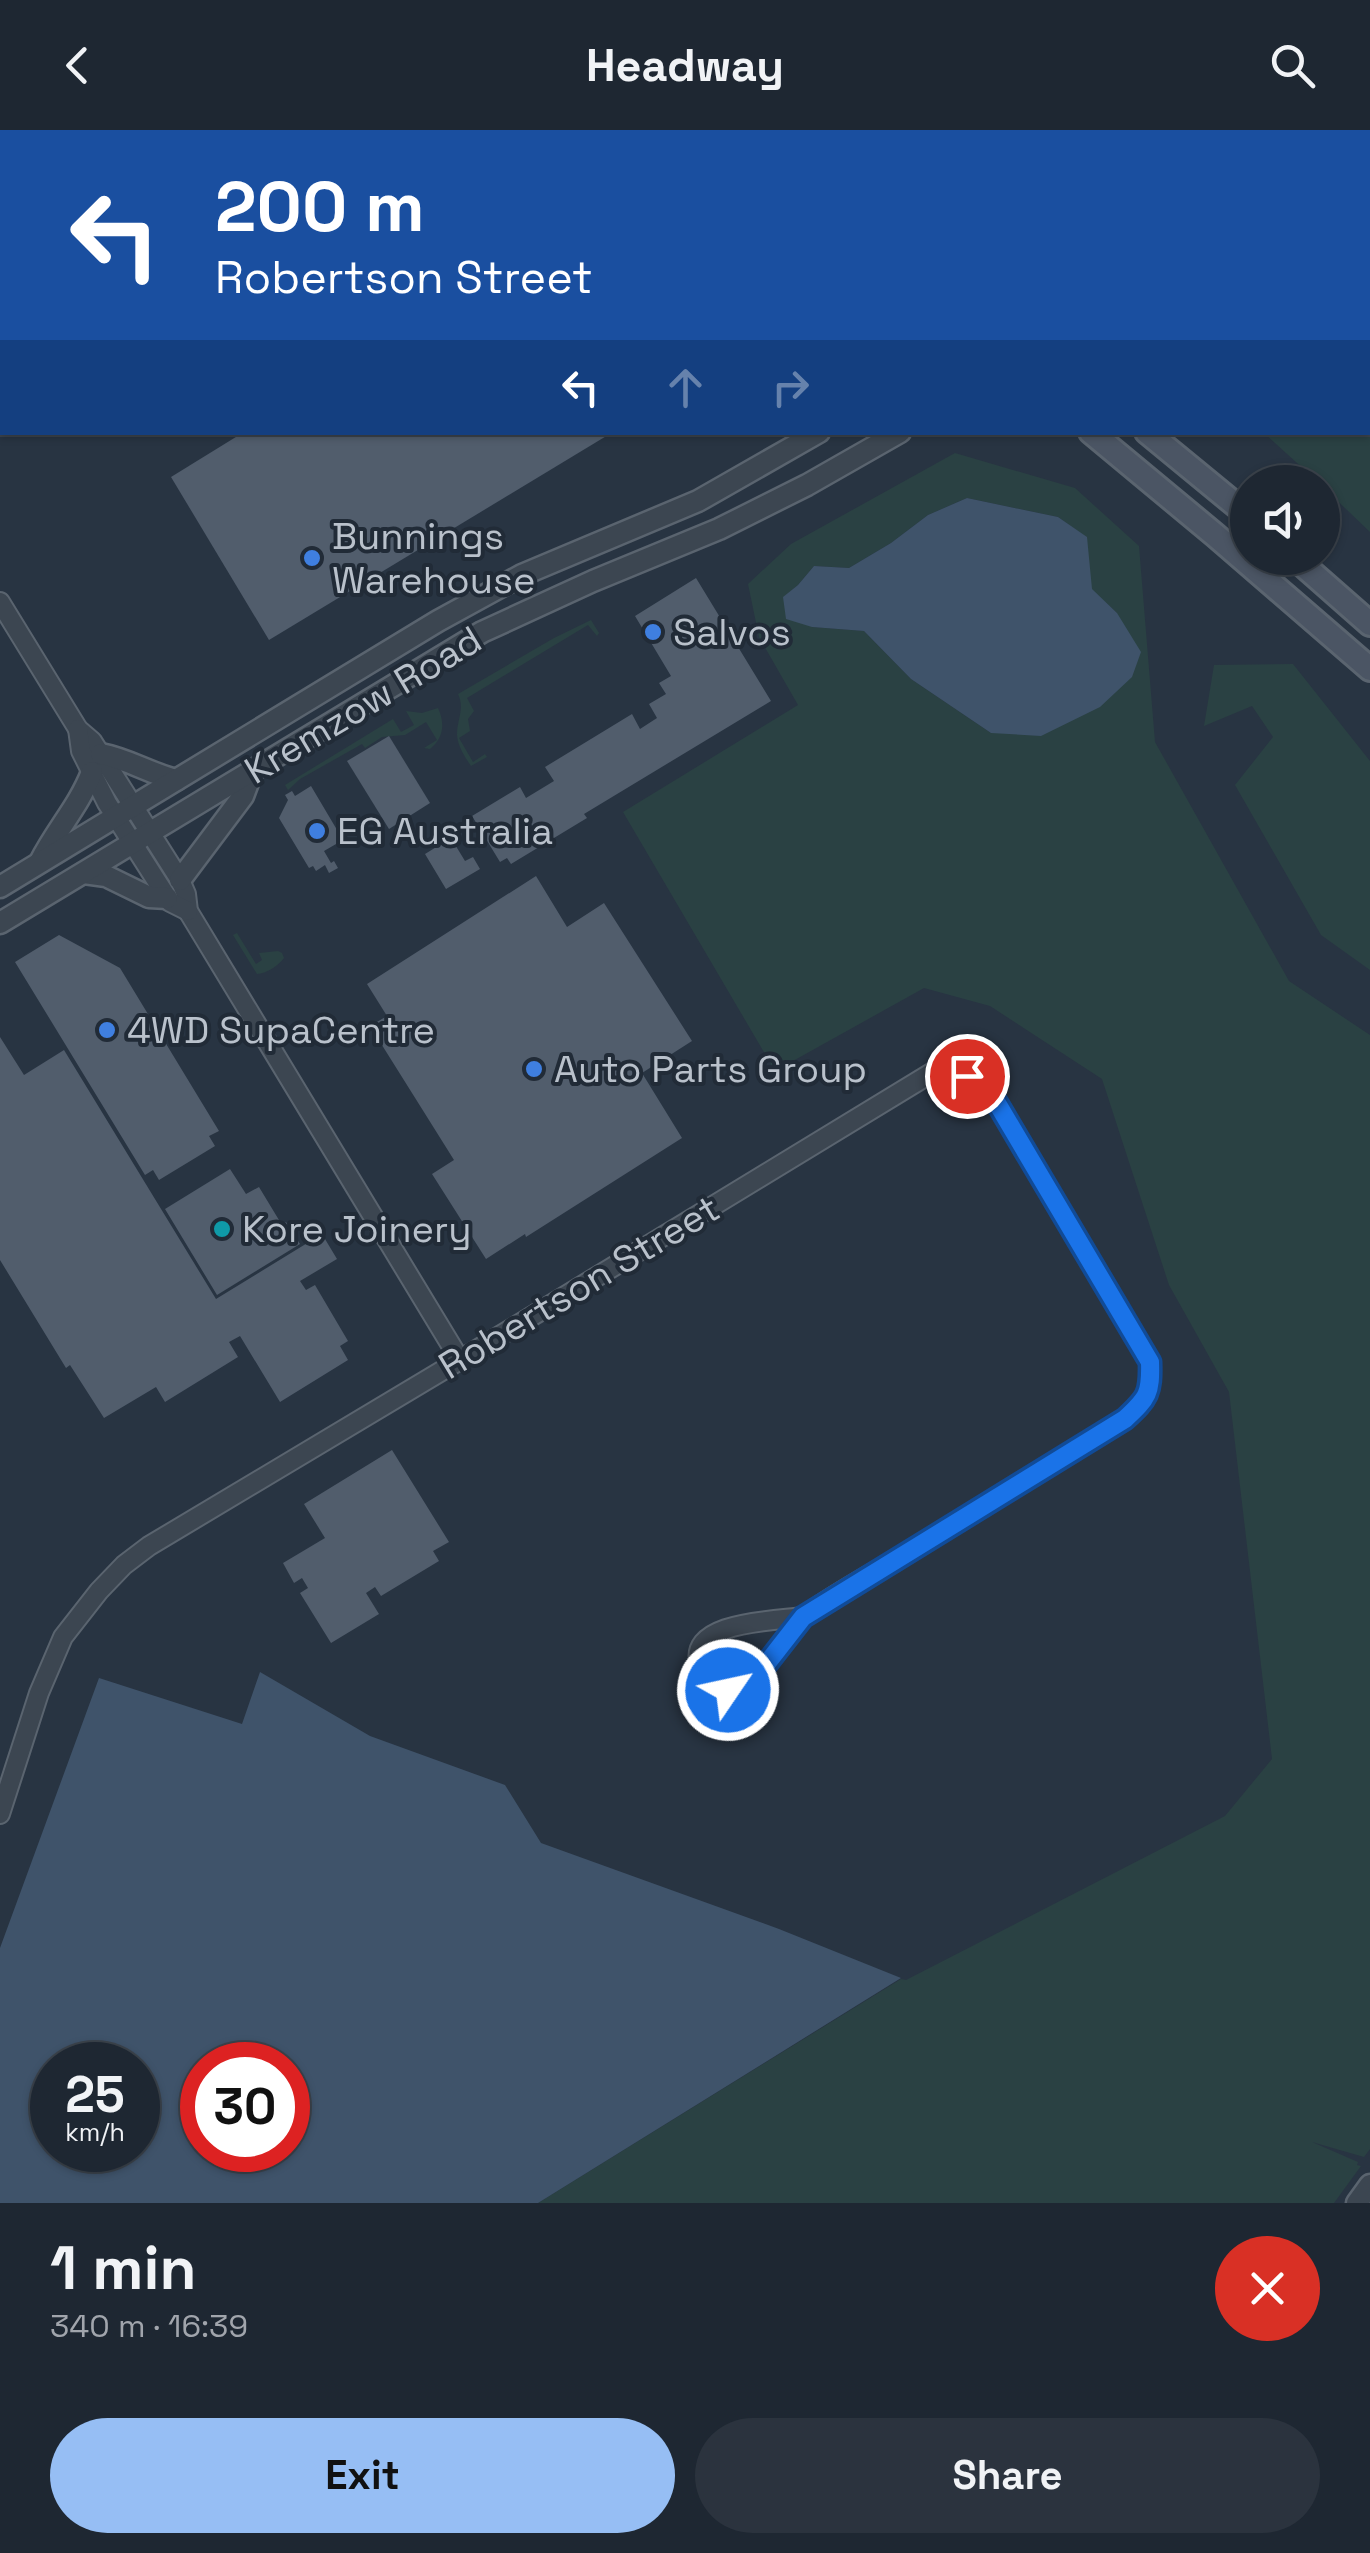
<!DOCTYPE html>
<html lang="en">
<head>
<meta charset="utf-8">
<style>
	:root { --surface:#1e2732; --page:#2b333e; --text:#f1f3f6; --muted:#a1a5ac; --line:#3c444d; --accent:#96bef4 }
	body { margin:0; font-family:"Space Grotesk",sans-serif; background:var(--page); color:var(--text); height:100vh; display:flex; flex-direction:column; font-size:38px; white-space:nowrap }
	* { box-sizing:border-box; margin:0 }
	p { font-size:32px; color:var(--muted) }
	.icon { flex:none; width:55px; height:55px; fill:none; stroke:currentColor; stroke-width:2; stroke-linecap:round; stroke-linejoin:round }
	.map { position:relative; height:2073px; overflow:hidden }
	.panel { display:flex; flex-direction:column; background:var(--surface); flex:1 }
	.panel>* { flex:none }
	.banner { position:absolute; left:0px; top:0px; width:1370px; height:305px; box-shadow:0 2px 8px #0004,0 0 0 2px var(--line); background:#1a4fa0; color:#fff; overflow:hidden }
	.tools { position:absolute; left:1230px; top:335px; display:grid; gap:20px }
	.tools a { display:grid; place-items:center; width:110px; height:110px; border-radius:50%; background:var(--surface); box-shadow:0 2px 8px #0004,0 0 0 2px var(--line); font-size:50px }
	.speed { position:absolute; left:30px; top:1912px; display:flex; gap:20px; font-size:50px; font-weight:700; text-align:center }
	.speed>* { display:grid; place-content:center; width:130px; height:130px; border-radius:50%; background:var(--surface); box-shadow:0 2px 8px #0004,0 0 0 2px var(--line); line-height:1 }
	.speed small { font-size:25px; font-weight:400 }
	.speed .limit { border:15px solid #d22; background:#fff; color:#111 }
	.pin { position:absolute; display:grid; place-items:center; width:85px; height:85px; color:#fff; margin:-42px; border:5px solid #fff; border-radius:50%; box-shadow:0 2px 10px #0007 }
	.me { position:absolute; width:110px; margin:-55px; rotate:56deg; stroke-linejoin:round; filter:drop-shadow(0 0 8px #0008) }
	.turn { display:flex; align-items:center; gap:35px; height:210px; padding:0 50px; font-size:45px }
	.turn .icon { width:130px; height:130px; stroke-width:2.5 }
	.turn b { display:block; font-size:70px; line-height:85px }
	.lanes { display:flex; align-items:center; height:95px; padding:0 50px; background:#0003; justify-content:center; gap:50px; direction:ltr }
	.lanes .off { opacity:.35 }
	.round { display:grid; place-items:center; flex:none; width:105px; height:105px; border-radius:52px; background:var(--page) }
	.headline { display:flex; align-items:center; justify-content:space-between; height:170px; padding:0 50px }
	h1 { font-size:60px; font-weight:800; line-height:75px }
	.action { display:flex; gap:20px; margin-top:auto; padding:20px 50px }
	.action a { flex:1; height:115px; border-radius:60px; background:var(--accent); color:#111; font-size:40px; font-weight:800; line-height:115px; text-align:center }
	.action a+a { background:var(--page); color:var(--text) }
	header { display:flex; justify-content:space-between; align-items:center; height:130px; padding:0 50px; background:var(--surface); font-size:45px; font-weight:800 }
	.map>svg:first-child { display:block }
	.green { fill:#2a4143; fill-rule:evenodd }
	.water { fill:#3f536a; fill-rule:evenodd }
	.building { fill:#515d6c }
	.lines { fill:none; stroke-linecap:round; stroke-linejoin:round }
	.minor-casing { stroke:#5a646f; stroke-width:22 }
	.tertiary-casing { stroke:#5a646f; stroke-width:25 }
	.secondary-casing { stroke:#5a646f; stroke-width:28 }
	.minor { stroke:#3c4651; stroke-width:18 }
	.tertiary { stroke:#3c4651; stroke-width:20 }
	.secondary { stroke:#4b5564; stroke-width:22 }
	.route-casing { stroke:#114b97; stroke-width:25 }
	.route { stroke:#1a73e8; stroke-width:18 }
	.shop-dot { fill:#3f7fe0; stroke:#212b37; stroke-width:4 }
	.culture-dot { fill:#0f9aa8; stroke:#212b37; stroke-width:4 }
	.labels { text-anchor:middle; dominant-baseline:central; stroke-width:8; stroke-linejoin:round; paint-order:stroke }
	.poi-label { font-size:38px; fill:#b9c1cb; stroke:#212b37; text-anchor:start }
	.street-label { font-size:38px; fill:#b9c1cb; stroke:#212b37 }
</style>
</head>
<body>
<header><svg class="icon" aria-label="back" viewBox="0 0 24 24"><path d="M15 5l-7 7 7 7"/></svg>Headway<svg class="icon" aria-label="search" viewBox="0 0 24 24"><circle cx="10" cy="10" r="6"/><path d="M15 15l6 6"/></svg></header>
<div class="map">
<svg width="1370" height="2073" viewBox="0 0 1370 2073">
	<rect width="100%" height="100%" fill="#283442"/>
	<!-- green -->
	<g class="green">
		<polygon points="1370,63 1370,402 1323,357 1322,352 1318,352 1264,303 1368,302 1368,65"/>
		<path d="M955,323L1075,358L1139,416L1155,612L1289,851L1370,905V2019L1364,2027L1312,2012L1358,2032L1357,2035L1361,2036L1334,2073H538L901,1849L906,1850L1225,1686L1272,1629L1229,1262L1169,1155L1102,949L990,876L924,858L775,941L623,682L798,575L759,507L748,454L791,414ZM967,368L1058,387L1086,407L1091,459L1117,483L991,603L911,549L864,501L812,497L784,467L798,455L814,436L849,438L891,413L928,385Z"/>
		<path d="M591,490L599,503L597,506L588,495L467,568L474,581L468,589L470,601L459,608L473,632L485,624L487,627L471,636C465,627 458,617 457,605C457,589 465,579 458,564L554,508Z"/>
		<polygon points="1293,534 1370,631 1370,840 1321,805 1235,655 1273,607 1252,576 1204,596 1214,535"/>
		<path d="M438,578C445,593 444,608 430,619L424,618L437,610L426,592L405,605L382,607L365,618L362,614L300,649L288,660L285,655L393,589L401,602L414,595L406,581L422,583Z"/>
		<path d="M237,803L256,834L262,830L259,823L278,821L282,823L284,828C279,835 266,844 257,844L233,805Z"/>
	</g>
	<!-- water -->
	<g class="water">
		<polygon points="967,368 1058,387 1087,407 1092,459 1117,483 1141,522 1132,547 1100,577 1041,606 991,603 911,549 864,501 812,497 786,489 783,467 798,455 814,436 849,438 891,413 928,385"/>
		<path d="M260,1542L370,1606L505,1655L541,1713L779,1799L901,1848L538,2073H0V1818L99,1548L242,1594ZM52,1935H138V2020H52ZM202,1935H288V2020H202Z"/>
	</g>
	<!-- building -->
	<g class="building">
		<polygon points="244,302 613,302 269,510 171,347"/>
		<polygon points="696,448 771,571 584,684 587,688 511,734 507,728 500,732 472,686 520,657 526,668 554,651 545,637 632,584 640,599 657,588 649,574 666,564 659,553 671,546 635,486"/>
		<polygon points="389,606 430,673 389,699 347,631"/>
		<polygon points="311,656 343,710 324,721 331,733 334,731 338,738 329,743 325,735 316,741 313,736 309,738 279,688 288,670 285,665 292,661 295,666"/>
		<polygon points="451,708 465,731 473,727 480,739 446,759 425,724"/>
		<polygon points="536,746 567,797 604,773 692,911 642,943 682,1008 526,1107 525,1104 486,1129 432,1044 454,1030 370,896 387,886 367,854"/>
		<polygon points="59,805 120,838 219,1001 209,1006 215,1016 159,1050 153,1040 145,1045 15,832"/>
		<polygon points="0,907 24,945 64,920 216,1169 322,1104 337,1129 300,1151 306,1160 315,1155 348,1211 340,1216 348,1230 280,1272 240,1206 229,1212 238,1227 165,1272 156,1257 104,1288 70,1235 66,1238 0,1130"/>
		<polygon points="230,1039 246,1064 259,1057 282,1095 286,1092 300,1114 217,1165 165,1079"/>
		<polygon points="392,1320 449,1412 433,1421 439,1431 381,1466 375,1457 366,1463 379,1484 331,1513 300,1463 308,1458 302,1448 294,1453 283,1433 325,1408 304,1374"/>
	</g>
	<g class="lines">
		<defs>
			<g id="minor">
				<polyline points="0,472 78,599 92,611 180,750 186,764 188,781 460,1230"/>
				<polyline points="78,599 81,621 107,673 170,772 188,781"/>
				<path d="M0,1684L39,1563L63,1507L99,1461L124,1435L149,1416L460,1230L933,942L967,946L994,969L1150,1232C1151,1263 1147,1268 1125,1289C1053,1333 982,1377 910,1421C876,1442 838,1461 806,1485C784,1501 766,1550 741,1558C723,1564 706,1552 700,1535C686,1491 776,1491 803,1487"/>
			</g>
			<g id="tertiary">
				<polyline points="1305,2 1308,0"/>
				<polyline points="1368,8 1370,6"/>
				<path d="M101,624C128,629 149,643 176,650"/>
				<path d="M40,732C56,700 79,676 92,642"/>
				<polyline points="84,743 106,746 149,767 167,768"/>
				<polyline points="180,750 243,666 252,642"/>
				<polyline points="0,757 438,491 522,445 698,371 819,302"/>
				<polyline points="0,793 482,502 593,451 719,399 807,355 900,302"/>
				<polyline points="1357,2073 1370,2055"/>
			</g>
			<g id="secondary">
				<polyline points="704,0 707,2"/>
				<polyline points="757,0 760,2"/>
				<polyline points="1091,302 1215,405 1370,539"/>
				<polyline points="1147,302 1248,385"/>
				<polyline points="1295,428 1370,494"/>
			</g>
		</defs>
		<!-- minor casing -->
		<use href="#minor" class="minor-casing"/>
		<!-- tertiary casing -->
		<use href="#tertiary" class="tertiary-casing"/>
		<!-- secondary casing -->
		<use href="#secondary" class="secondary-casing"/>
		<!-- minor -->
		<use href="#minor" class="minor"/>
		<!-- tertiary -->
		<use href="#tertiary" class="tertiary"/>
		<!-- secondary -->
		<use href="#secondary" class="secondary"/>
	</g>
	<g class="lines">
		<defs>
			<path id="route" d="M728,1560L742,1558L754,1550L803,1487L1125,1289C1148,1268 1151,1263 1150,1232L994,968L967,946"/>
		</defs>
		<!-- route casing -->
		<use href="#route" class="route-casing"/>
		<!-- route -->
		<use href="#route" class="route"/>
	</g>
	<!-- markers -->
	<g class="shop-dot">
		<circle cx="312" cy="428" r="10"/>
		<circle cx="653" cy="502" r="10"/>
		<circle cx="317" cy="701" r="10"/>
		<circle cx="107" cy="900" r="10"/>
		<circle cx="534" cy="939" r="10"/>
	</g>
	<circle class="culture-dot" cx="222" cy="1099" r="10"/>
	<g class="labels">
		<!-- poi labels -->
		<g class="poi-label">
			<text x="332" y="406">Bunnings<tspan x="332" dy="44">Warehouse</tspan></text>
			<text x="673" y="502">Salvos</text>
			<text x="337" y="701">EG Australia</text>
			<text x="127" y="900">4WD SupaCentre</text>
			<text x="554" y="939">Auto Parts Group</text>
			<text x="242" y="1099">Kore Joinery</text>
		</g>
		<!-- street labels -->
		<g class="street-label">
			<text transform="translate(363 575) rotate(-31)">Kremzow Road</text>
			<text transform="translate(579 1157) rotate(-31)">Robertson Street</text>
		</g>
	</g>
</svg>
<div class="tools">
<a><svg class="icon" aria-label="sound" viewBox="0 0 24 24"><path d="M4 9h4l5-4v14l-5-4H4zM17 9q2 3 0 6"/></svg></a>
</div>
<div class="speed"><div>25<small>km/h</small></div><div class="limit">30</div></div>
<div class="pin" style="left:967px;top:946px;background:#d93025"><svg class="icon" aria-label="arrive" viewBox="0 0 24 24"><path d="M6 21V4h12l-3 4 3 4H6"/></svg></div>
<svg class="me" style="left:728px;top:1560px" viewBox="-20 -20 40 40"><circle r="17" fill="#1a73e8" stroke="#fff" stroke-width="3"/><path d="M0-11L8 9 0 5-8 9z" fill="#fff"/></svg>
<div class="banner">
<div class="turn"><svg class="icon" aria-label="left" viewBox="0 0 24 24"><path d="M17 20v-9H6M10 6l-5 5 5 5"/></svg><div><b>200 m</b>Robertson Street</div></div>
<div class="lanes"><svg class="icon" aria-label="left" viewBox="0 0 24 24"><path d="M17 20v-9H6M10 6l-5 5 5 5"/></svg><svg class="icon off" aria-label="ahead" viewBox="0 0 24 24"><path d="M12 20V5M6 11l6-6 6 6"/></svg><svg class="icon off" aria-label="right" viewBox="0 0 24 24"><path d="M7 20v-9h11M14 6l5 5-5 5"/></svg></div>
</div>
</div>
<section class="panel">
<div class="headline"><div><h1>1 min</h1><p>340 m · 16:39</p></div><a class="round" style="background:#d93025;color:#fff"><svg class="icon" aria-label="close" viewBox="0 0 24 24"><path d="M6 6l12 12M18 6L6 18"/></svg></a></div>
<div class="action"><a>Exit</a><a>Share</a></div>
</section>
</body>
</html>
